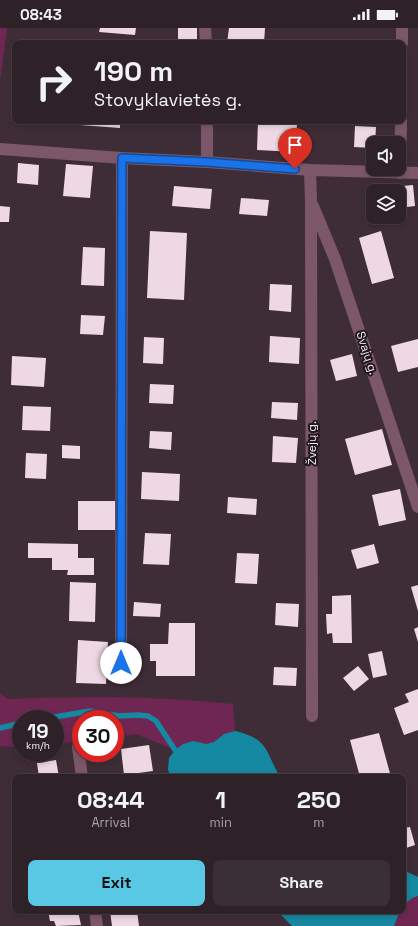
<!DOCTYPE html>
<html lang="en">
<head>
<meta charset="utf-8">
<style>
	:root { --surface:#2e2228; --page:#3a2f34; --text:#f1f3f6; --muted:#a7a4a8; --line:#493f45; --accent:#59c8e4 }
	body { margin:0; font-family:"Space Grotesk",sans-serif; background:var(--page); color:var(--text); height:100vh; display:flex; flex-direction:column; font-size:15px; white-space:nowrap }
	* { box-sizing:border-box; margin:0 }
	p { font-size:13px; color:var(--muted) }
	.icon { flex:none; width:22px; height:22px; fill:none; stroke:currentColor; stroke-width:2; stroke-linecap:round; stroke-linejoin:round }
	.map { position:relative; flex:1; overflow:hidden }
	.panel { position:absolute; left:12px; top:746px; width:394px; height:140px; display:flex; flex-direction:column; background:var(--surface); border-radius:8px; box-shadow:0 2px 6px #0003,0 0 0 1px var(--line) }
	.panel>* { flex:none }
	.guide { position:absolute; left:12px; top:12px; width:394px; height:84px; border-radius:8px; box-shadow:0 2px 6px #0003,0 0 0 1px var(--line); background:#2e2228; color:var(--text); overflow:hidden }
	.fabs { position:absolute; left:366px; top:108px; display:grid; gap:8px }
	.fabs a { display:grid; place-items:center; width:40px; height:40px; border-radius:8px; background:var(--surface); box-shadow:0 2px 6px #0003,0 0 0 1px var(--line); font-size:20px }
	.speed { position:absolute; left:12px; top:682px; display:flex; gap:8px; font-size:20px; font-weight:700; text-align:center }
	.speed>* { display:grid; place-content:center; width:52px; height:52px; border-radius:50%; background:var(--surface); box-shadow:0 2px 6px #0003,0 0 0 1px var(--line); line-height:1 }
	.speed small { font-size:10px; font-weight:400 }
	.speed .limit { border:6px solid #d22; background:#fff; color:#111 }
	.pin { position:absolute; display:grid; place-items:center; width:34px; height:34px; color:#fff; margin:-41px -17px; border-radius:50% 50% 50% 0; rotate:-45deg; box-shadow:0 0 4px #0007 }
	.pin .icon { rotate:45deg }
	.me { position:absolute; width:44px; margin:-22px; rotate:0deg; stroke-linejoin:round; filter:drop-shadow(0 0 3px #0008) }
	.turn { display:flex; align-items:center; gap:14px; height:84px; padding:0 16px; font-size:18px }
	.turn .icon { width:52px; height:52px; stroke-width:2.5 }
	.turn b { display:block; font-size:28px; line-height:34px }
	.eta { display:flex; justify-content:space-evenly; align-items:center; height:68px; text-align:center }
	.eta b { font-size:24px; font-weight:700; line-height:28px }
	.cta { display:flex; gap:8px; margin-top:auto; padding:8px 16px }
	.cta a { flex:1; height:46px; border-radius:8px; background:var(--accent); color:#111; font-size:16px; font-weight:700; line-height:46px; text-align:center }
	.cta a+a { background:var(--page); color:var(--text) }
	.status { display:flex; justify-content:space-between; align-items:center; height:28px; padding:0 20px; background:var(--surface); direction:ltr }
	.status svg { height:11px; fill:currentColor }
	.map>svg:first-child { display:block }
	.green { fill:#6f2652 }
	.water { fill:#1589a1 }
	.lines { fill:none; stroke-linecap:round; stroke-linejoin:round }
	.stream { stroke:#1589a1; stroke-width:5.5 }
	.building { fill:#eed8e3 }
	.street { stroke:#7c576a; stroke-width:12 }
	.route-casing { stroke:#114b97; stroke-width:10 }
	.route { stroke:#1a73e8; stroke-width:7 }
	.labels { text-anchor:middle; dominant-baseline:central; stroke-width:4; stroke-linejoin:round; paint-order:stroke }
	.street-label { font-size:12px; fill:#f4e9ee; stroke:#20181c }
</style>
</head>
<body>
<div class="status"><b>08:43</b><svg viewBox="0 0 49 12"><path d="M0 12V9h3v3zM5 12V6h3v6zM10 12V3h3v9zM15 12V0h3v12zM26 1h20v11H26zM47 4h2v5h-2z"/></svg></div>
<div class="map">
<svg width="418" height="898" viewBox="0 0 418 898">
	<rect width="100%" height="100%" fill="#3e2d36"/>
	<!-- green -->
	<g class="green">
		<polygon points="0,0 7,0 0,53"/>
		<path d="M0,666L9,671C84,668 159,668 233,676L235,703C231,704 226,705 223,707C219,709 216,713 213,714C197,721 195,705 175,722L136,706L115,709V691H81V713L55,716V691H21V720L0,718Z"/>
		<polygon points="418,868 418,898 394,898 400,883 403,883 403,878 412,870"/>
	</g>
	<!-- water -->
	<g class="water">
		<path d="M235,703C269,711 265,723 280,749H170L168,741L169,730L175,722L183,716L193,713L206,716L214,714L224,706Z"/>
		<polygon points="403,842 418,849 418,868 412,870 403,878"/>
		<polygon points="277,883 400,883 394,898 292,898"/>
	</g>
	<g class="lines">
		<!-- stream -->
		<g class="stream">
			<polyline points="43,691 90,683 119,688 138,687 148,688 156,693 175,722 180,727"/>
			<polyline points="0,700 21,695"/>
		</g>
	</g>
	<!-- building -->
	<g class="building">
		<polygon points="100,0 136,0 135,7 99,4"/>
		<polygon points="178,0 197,0 197,11 178,12"/>
		<polygon points="229,0 265,0 264,15 227,15"/>
		<polygon points="80,93 120,93 120,100 80,97"/>
		<polygon points="258,93 297,93 296,124 257,122"/>
		<polygon points="355,98 376,99 375,115 373,115 373,120 354,119"/>
		<polygon points="18,135 39,137 38,157 17,155"/>
		<polygon points="66,136 93,138 90,170 63,168"/>
		<polygon points="413,157 415,178 399,180 399,163 374,163 374,161"/>
		<polygon points="174,158 212,161 210,181 172,178"/>
		<polygon points="241,170 269,172 267,188 239,186"/>
		<polygon points="0,178 10,179 9,194 0,194"/>
		<polygon points="150,203 187,205 184,272 147,270"/>
		<polygon points="381,203 394,250 372,256 359,210"/>
		<polygon points="83,219 105,220 104,258 81,257"/>
		<polygon points="270,256 292,257 291,284 269,282"/>
		<polygon points="81,287 105,288 103,307 80,306"/>
		<polygon points="270,308 300,310 299,336 269,334"/>
		<polygon points="144,309 164,310 163,336 143,335"/>
		<polygon points="418,311 418,339 398,344 391,318"/>
		<polygon points="352,326 357,348 336,353 330,332"/>
		<polygon points="12,328 46,330 44,359 11,357"/>
		<polygon points="150,356 174,357 173,376 149,375"/>
		<polygon points="272,374 298,375 297,392 271,390"/>
		<polygon points="23,378 51,379 50,403 22,402"/>
		<polygon points="382,401 392,437 355,447 345,411"/>
		<polygon points="150,403 172,404 171,422 149,420"/>
		<polygon points="273,408 298,410 296,435 272,434"/>
		<polygon points="62,417 80,418 80,431 62,430"/>
		<polygon points="26,425 47,426 46,451 25,450"/>
		<polygon points="142,444 180,446 179,473 141,471"/>
		<polygon points="400,461 406,492 379,498 372,467"/>
		<polygon points="228,469 257,471 256,487 227,485"/>
		<rect x="78" y="473" width="37" height="29"/>
		<polygon points="145,505 171,506 169,537 143,536"/>
		<polygon points="28,515 78,516 78,530 94,530 94,547 67,547 68,542 52,542 52,530 28,530"/>
		<polygon points="374,516 379,535 357,541 351,522"/>
		<polygon points="237,525 259,526 257,556 235,555"/>
		<polygon points="70,554 96,555 95,594 69,593"/>
		<polygon points="418,557 418,583 411,559"/>
		<polygon points="351,567 352,615 333,615 332,605 327,606 326,586 332,586 332,568"/>
		<polygon points="134,574 161,576 160,589 133,588"/>
		<polygon points="276,575 299,576 298,599 275,597"/>
		<polygon points="169,595 195,595 195,648 156,648 156,633 150,633 150,616 168,616"/>
		<polygon points="418,599 418,614 414,601"/>
		<polygon points="78,612 108,614 106,656 76,655"/>
		<polygon points="382,623 387,647 373,650 368,626"/>
		<polygon points="358,638 369,651 354,663 343,650"/>
		<polygon points="274,639 297,640 296,658 273,657"/>
		<polygon points="418,661 418,702 404,707 394,680 409,674 405,666"/>
		<polygon points="379,705 391,749 360,749 350,712"/>
		<polygon points="149,717 153,743 124,747 121,721"/>
		<polygon points="56,732 59,749 39,749 37,735"/>
		<polygon points="410,799 415,817 403,821 403,800"/>
		<polygon points="48,883 78,883 81,897 56,898 54,893 50,893"/>
		<polygon points="110,883 137,883 139,898 112,898"/>
	</g>
	<g class="lines">
		<!-- street -->
		<g class="street">
			<polyline points="205,0 206,15"/>
			<polyline points="402,15 402,0"/>
			<polyline points="207,93 207,134"/>
			<polyline points="0,121 122,130 207,134 310,142 418,145"/>
			<polyline points="310,142 311,173 312,688"/>
			<polyline points="400,145 401,93"/>
			<polyline points="313,178 335,231 418,479"/>
			<polyline points="121,650 122,130"/>
			<polyline points="78,719 82,749"/>
			<polyline points="95,883 97,898"/>
		</g>
	</g>
	<g class="lines">
		<defs>
			<polyline id="route" points="121,635 122,130 207,134 295,141"/>
		</defs>
		<!-- route casing -->
		<use href="#route" class="route-casing"/>
		<!-- route -->
		<use href="#route" class="route"/>
	</g>
	<g class="labels">
		<!-- street labels -->
		<g class="street-label">
			<text transform="translate(367 325) rotate(72)">Svajų g.</text>
			<text transform="translate(312 415) rotate(-90)">Žvejų g.</text>
		</g>
	</g>
</svg>
<div class="fabs">
<a><svg class="icon" aria-label="sound" viewBox="0 0 24 24"><path d="M4 9h4l5-4v14l-5-4H4zM17 9q2 3 0 6"/></svg></a>
<a><svg class="icon" aria-label="layers" viewBox="0 0 24 24"><path d="M12 4l9 5-9 5-9-5zM3 14l9 5 9-5"/></svg></a>
</div>
<div class="speed"><div>19<small>km/h</small></div><div class="limit">30</div></div>
<div class="pin" style="left:295px;top:141px;background:#d93025"><svg class="icon" aria-label="arrive" viewBox="0 0 24 24"><path d="M6 21V4h12l-3 4 3 4H6"/></svg></div>
<svg class="me" style="left:121px;top:635px" viewBox="-20 -20 40 40"><circle r="19" fill="#fff"/><path d="M0-13L10 11 0 6-10 11z" fill="#1a73e8"/></svg>
<div class="guide">
<div class="turn"><svg class="icon" aria-label="right" viewBox="0 0 24 24"><path d="M7 20v-9h11M14 6l5 5-5 5"/></svg><div><b>190 m</b>Stovyklavietės g.</div></div>
</div>
<section class="panel">
<div class="eta">
<div><b>08:44</b><p>Arrival</p></div>
<div><b>1</b><p>min</p></div>
<div><b>250</b><p>m</p></div>
</div>
<div class="cta"><a>Exit</a><a>Share</a></div>
</section>
</div>
</body>
</html>
